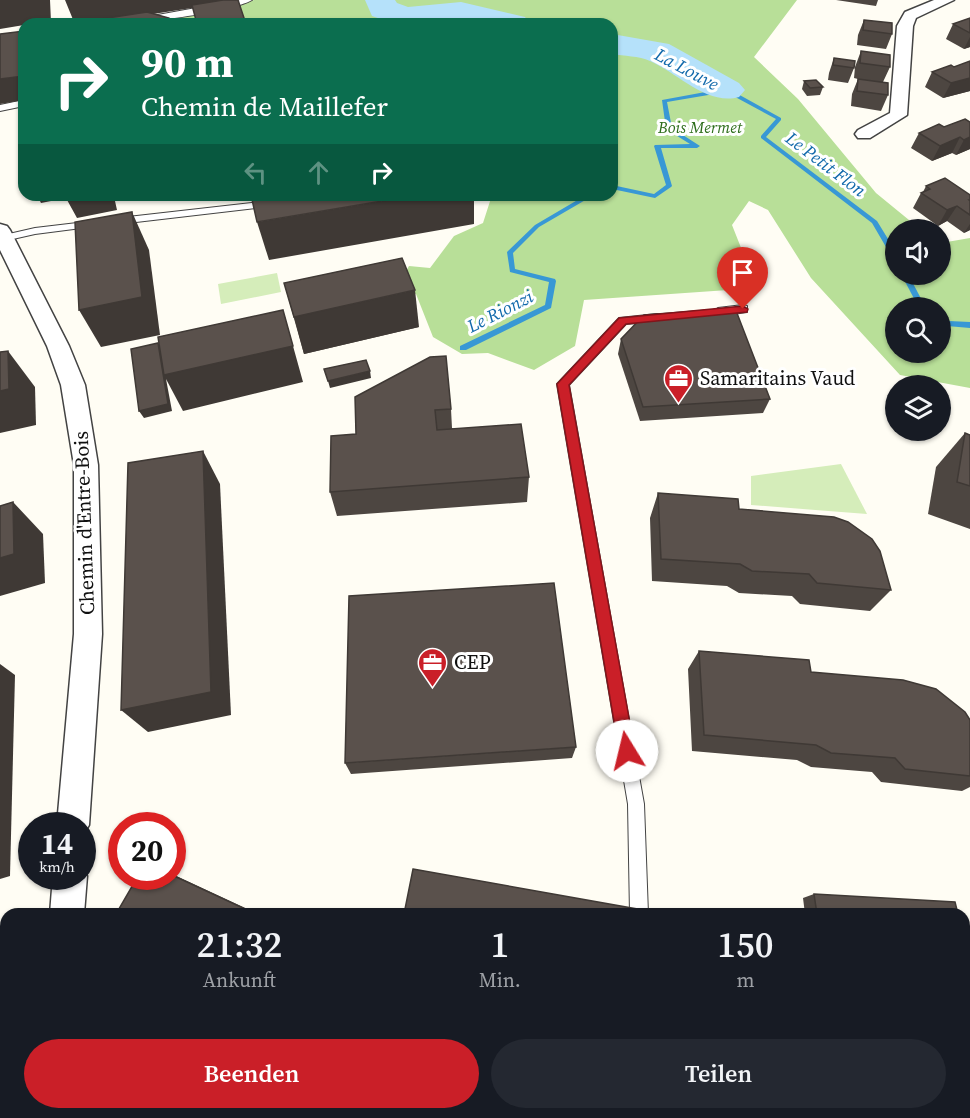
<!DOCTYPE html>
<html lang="de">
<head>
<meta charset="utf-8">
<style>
	:root { --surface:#171b24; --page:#242831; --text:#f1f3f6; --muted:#9ea1a6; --accent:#ca1f28 }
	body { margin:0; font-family:"Source Serif 4",serif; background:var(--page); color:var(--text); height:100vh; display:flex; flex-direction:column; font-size:22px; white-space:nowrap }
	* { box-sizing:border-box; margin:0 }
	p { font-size:20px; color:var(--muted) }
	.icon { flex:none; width:33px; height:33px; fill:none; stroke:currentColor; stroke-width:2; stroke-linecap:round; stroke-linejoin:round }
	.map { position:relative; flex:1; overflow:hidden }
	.side { position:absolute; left:0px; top:908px; width:970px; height:212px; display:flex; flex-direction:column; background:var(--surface); border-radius:18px 18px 0 0; box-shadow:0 2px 4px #0004 }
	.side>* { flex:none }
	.banner { position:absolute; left:18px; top:18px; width:600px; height:183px; border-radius:18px; box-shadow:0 2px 4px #0004; background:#0b6e4f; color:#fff; overflow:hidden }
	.controls { position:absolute; left:885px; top:219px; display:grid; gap:12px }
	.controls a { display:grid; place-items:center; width:66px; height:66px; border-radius:50%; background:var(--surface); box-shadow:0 2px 4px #0004; font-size:30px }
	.speed { position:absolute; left:18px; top:812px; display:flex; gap:12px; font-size:30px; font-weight:700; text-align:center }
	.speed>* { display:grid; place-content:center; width:78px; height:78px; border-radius:50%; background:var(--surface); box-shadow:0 2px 4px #0004; line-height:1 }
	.speed small { font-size:15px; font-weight:400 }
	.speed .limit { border:9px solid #d22; background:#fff; color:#111 }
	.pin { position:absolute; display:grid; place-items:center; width:51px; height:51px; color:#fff; margin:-62px -26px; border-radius:50% 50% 50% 0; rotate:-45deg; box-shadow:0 0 6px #0007 }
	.pin .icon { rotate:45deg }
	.me { position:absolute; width:66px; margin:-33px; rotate:351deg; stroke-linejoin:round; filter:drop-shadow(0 0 4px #0008) }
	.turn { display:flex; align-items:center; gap:21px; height:126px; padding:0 24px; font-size:27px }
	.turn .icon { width:78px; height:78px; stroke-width:2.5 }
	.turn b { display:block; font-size:42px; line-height:51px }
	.lanes { display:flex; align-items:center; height:57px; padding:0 24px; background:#0003; justify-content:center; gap:30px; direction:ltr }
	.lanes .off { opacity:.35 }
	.eta { display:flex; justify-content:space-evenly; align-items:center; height:102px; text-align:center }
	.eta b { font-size:36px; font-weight:600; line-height:42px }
	.button { display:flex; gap:12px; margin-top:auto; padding:12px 24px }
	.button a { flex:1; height:69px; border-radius:36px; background:var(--accent); color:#fff; font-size:24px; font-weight:600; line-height:69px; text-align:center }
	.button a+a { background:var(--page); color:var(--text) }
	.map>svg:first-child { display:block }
	.green { fill:#d5edba }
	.forest { fill:#b8df98; fill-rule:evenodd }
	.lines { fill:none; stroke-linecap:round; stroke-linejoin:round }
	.stream { fill:#3898d5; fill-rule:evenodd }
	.river { fill:#b5e1fa; fill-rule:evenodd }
	.lane-casing { stroke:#434343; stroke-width:2 }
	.street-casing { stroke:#434343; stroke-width:3 }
	.secondary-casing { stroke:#323232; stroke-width:3 }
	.lane { fill:#fff; fill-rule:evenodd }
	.street { fill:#fff; fill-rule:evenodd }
	.secondary { fill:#fff5af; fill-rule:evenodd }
	.wall { fill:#4d4641 }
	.shaded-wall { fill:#3f3935 }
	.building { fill:#5a514c; stroke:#3f3935; stroke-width:1.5 }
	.route { fill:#ca1f28; stroke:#83141a; stroke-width:1.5 }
	.labels { text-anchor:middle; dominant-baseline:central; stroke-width:6; stroke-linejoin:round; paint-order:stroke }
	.far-park-label { font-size:16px; font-style:italic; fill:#2d6d1b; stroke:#fff }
	.far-water-label { font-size:18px; font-style:italic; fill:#1169ab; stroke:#fff }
	.poi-label { font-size:20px; fill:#101010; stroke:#fff; text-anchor:start }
	.street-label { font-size:20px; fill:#101010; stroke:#fff }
</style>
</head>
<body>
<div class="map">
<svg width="970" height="1118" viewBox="0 0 970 1118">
	<rect width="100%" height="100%" fill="#fffdf4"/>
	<!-- green -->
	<g class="green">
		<polygon points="277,273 281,292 221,304 218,284"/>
		<polygon points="841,464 867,514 751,505 751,476"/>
	</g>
	<!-- forest -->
	<path class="forest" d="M254,0H797L754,57L798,99L876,193L920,229L896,230V274H940L941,243L970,238V388L900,375L811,278L768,210L749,201L732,225L757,288L584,300L575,346L534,370L488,353L462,354L433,337L416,294L395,290L409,266L430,268L454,236L483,223L492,195H612V24H250L248,20L206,24H140ZM896,308H940V352H896Z"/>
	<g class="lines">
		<!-- stream -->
		<g class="stream">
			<polygon points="727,88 781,118 781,120 766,137 877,221 896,252 896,261 893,259 872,223 761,138 761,136 776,119 726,92 667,102 672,128 700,146 697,148 661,148 672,186 671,187 655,198 612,189 612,185 654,194 666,185 654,146 655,145 690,144 666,129 662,100"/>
			<polygon points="586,195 594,195 539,227 513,253 515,269 555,279 556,281 551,308 466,350 460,350 460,346 545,305 549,282 510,272 507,252 535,225"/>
			<polygon points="901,274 908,274 926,308 919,308"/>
			<polygon points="940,316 949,321 970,322 970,328 947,326 940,322"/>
		</g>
		<!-- river -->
		<g class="river">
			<polygon points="365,0 395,0 397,3 408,7 461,2 525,17 530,24 475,24 461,20 395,24 372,16"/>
			<path d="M612,34L669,44L739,83L745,90L739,97C707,106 678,73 650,61C639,56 624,56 612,54Z"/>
		</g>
		<defs>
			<g id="lane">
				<path d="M240,0H252C230,13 136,24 108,24Z"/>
				<polygon points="24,100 24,106 0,111 0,105"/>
				<polygon points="270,201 275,204 273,206 119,224 114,221 119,218"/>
				<polygon points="94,221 97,222 97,226 35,234 4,241 0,239 0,236 35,228"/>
				<polygon points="743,305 747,306 747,312 718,316 713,312 718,308"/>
				<polygon points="657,314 661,315 661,321 626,324 569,385 644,804 648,914 630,914 628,804 557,384 619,318"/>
				<rect x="635" y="1113" width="20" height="5"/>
			</g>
			<g id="street">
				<polygon points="934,0 954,0 916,18 913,26 907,115 870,138 858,138 855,134 858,130 890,113 897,26 905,12"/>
				<polygon points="0,224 7,226 10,230 69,346 85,385 98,465 102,634 89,825 82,837 82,825 57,825 74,634 74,465 61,385 47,346 0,250"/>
				<polygon points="82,865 87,876 84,914 50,914 53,876 82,876"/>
			</g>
			<g id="secondary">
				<polygon points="6,1096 6,1113 56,1113 58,1118 1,1118 0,1111"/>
				<polygon points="752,1113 914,1113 916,1118 750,1118"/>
			</g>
		</defs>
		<!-- lane casing -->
		<use href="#lane" class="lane-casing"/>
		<!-- street casing -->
		<use href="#street" class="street-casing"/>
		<!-- secondary casing -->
		<use href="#secondary" class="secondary-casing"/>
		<!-- lane -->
		<use href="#lane" class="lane"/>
		<!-- street -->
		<use href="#street" class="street"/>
		<!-- secondary -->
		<use href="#secondary" class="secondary"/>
	</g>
	<!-- wall -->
	<g class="wall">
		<polygon points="836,0 878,0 876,6"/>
		<polygon points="970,18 970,47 964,49 946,39 953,24"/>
		<polygon points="864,20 892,34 886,49 857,45 858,35"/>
		<polygon points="861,51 890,67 883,82 888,95 881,111 851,106 852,94 858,79 854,78 855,67"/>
		<polygon points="834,58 854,68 848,83 828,80 829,73"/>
		<polygon points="970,61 970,91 943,98 925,87 932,72 954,67"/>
		<polygon points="804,81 823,87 820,95 807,96 802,89"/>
		<polygon points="970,122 970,149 956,155 952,153 932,161 911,148 919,133"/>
		<polygon points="926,186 970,195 970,230 964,233 947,221 938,226 913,208 921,193 923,192"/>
		<polygon points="284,283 419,327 304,354"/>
		<polygon points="621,339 770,399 763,413 640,421 618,354"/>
		<polygon points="355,397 451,409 452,428 529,477 527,502 337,516 330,492 356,434"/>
		<polygon points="965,433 970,435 970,529 928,514 936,467"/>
		<polygon points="658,493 739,509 891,590 870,611 800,604 792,596 739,593 727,586 652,581 650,518"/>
		<polygon points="699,651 811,672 970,720 970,787 962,791 881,782 872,772 811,767 797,760 692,751 688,669"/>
		<polygon points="576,747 572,758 351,774 345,763"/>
		<polygon points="814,894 958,914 805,914 803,898"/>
	</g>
	<!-- shaded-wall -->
	<g class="shaded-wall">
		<polygon points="0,0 50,0 51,22 34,24 24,24 24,25 0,29"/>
		<polygon points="65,0 229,0 230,2 89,24 82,24 81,21 74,22"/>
		<polygon points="970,37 970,47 964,49"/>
		<polygon points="24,76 24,100 0,104 0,79"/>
		<polygon points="970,78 970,91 943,98 951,83"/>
		<polygon points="960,137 952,153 932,161 940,146"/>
		<polygon points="970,137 970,149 956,155 964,140"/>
		<polygon points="37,195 147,195 115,201 117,210 77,218 66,198 41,203"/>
		<polygon points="418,195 474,195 474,224 269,260 257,222"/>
		<polygon points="957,206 947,221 938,226 947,210"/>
		<polygon points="132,212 149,250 160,335 101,347 79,310"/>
		<polygon points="970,224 970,230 964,233"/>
		<polygon points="415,290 419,327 304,354 294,317"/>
		<polygon points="283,310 303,382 183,411 166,379 172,411 144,418 139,411 158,343 161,350"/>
		<polygon points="8,351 35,387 36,425 0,433 0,391"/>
		<polygon points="370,371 371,378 330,388 328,381"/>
		<polygon points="203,451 220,484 231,715 148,732 121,710"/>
		<polygon points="13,502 43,534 45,583 0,596 0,558"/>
		<polygon points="0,664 15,675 10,876 0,879"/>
		<polygon points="172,874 258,914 256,914 172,875"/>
	</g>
	<!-- building -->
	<g class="building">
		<polygon points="223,0 238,0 246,24 197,24 192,5"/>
		<polygon points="147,12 169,18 170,24 68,24"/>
		<polygon points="970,18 970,33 953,24"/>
		<polygon points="864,20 892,23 892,34 863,30"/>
		<polygon points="24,31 24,76 0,79 0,34"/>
		<polygon points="861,51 890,55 890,67 860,63"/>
		<polygon points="834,58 855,61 854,68 833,65"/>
		<polygon points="970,61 970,78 951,83 932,72 951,65 954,67"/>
		<polygon points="858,79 888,83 888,95 857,91"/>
		<polygon points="816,80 823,87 810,88 804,81"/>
		<polygon points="965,119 970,122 970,137 964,140 960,137 940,146 919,133 939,124 944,127"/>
		<polygon points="945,178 970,195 970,200 969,200 970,201 970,215 957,206 947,210 921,193 930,189 926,186"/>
		<polygon points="251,195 418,195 257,222"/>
		<polygon points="132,212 142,297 79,310 75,222"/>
		<polygon points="402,258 415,290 294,317 284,283"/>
		<polygon points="735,308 770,399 643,407 621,339 644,315"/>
		<polygon points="283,310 293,346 164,375 158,337"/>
		<polygon points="158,343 168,404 139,411 131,349"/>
		<polygon points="8,351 9,389 0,391 0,352"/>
		<polygon points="446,356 451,409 435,410 437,430 521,424 529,477 330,492 331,436 356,434 355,397 430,357"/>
		<polygon points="366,360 370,371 328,381 324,369"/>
		<polygon points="965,433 970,435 970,486 957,482"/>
		<polygon points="203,451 211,692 121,710 128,463"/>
		<polygon points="658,493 738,499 739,509 834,517 848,522 872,539 880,551 891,590 817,583 809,574 752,571 740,564 661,559"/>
		<polygon points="13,502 14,554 0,558 0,506"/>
		<polygon points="554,583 576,747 345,763 349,596"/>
		<polygon points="699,651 809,660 811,672 903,680 936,689 965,712 970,720 970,776 905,769 895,758 831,753 816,745 704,735"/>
		<polygon points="413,869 637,909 637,914 404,914"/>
		<polygon points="172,875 256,914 116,914 138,876 172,876"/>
		<polygon points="814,894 955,902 958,914 817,914"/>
		<polygon points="964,940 970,961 970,986 964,986"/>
		<polygon points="364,1113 464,1113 463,1118 363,1118"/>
	</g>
	<!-- route -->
	<polygon class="route" points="743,306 748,309 747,312 626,324 569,385 635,751 632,757 627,759 621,757 619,751 557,384 619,318"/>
	<!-- icons -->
	<defs>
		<symbol id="office-pin" viewBox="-11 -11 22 30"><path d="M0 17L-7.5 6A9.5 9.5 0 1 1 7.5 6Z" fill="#ca1f28" stroke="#fff"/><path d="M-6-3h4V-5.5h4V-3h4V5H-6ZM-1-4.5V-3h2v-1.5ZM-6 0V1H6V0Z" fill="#fff"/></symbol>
	</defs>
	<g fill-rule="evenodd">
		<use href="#office-pin" x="662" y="362" width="33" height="45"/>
		<use href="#office-pin" x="416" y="646" width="33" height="45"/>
	</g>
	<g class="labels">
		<!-- far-park labels -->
		<g class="far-park-label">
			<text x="700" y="127">Bois Mermet</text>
		</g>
		<!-- far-water labels -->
		<g class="far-water-label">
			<text transform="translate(687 69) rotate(28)">La Louve</text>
			<text transform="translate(826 164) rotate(37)">Le Petit Flon</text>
			<text transform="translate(500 311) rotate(-27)">Le Rionzi</text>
		</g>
		<!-- poi labels -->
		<g class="poi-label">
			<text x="700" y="378">Samaritains Vaud</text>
			<text x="454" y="662">CEP</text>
		</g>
		<!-- street labels -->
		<g class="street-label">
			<text transform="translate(84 523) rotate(-92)">Chemin d'Entre-Bois</text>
		</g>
	</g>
</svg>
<div class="controls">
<a><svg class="icon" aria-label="sound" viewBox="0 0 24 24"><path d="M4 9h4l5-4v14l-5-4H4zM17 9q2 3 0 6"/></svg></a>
<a><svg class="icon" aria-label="search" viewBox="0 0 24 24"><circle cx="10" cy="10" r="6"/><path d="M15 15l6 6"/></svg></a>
<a><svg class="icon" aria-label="layers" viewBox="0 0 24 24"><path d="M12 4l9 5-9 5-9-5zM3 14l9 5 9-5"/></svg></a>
</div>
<div class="speed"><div>14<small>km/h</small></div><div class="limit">20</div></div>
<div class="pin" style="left:743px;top:309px;background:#d93025"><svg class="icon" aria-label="arrive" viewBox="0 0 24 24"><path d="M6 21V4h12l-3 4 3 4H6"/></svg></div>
<svg class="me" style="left:627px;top:751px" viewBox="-20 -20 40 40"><circle r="19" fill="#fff"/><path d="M0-13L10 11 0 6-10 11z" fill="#ca1f28"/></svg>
<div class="banner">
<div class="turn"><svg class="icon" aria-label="right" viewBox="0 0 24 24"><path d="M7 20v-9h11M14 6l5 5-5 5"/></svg><div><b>90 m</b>Chemin de Maillefer</div></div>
<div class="lanes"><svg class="icon off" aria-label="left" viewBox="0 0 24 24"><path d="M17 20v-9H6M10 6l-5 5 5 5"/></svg><svg class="icon off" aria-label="ahead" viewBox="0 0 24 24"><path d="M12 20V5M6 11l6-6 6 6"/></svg><svg class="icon" aria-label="right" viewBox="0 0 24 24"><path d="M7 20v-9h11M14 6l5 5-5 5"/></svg></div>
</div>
<section class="side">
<div class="eta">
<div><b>21:32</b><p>Ankunft</p></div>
<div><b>1</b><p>Min.</p></div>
<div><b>150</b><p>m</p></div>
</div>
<div class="button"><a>Beenden</a><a>Teilen</a></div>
</section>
</div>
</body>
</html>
